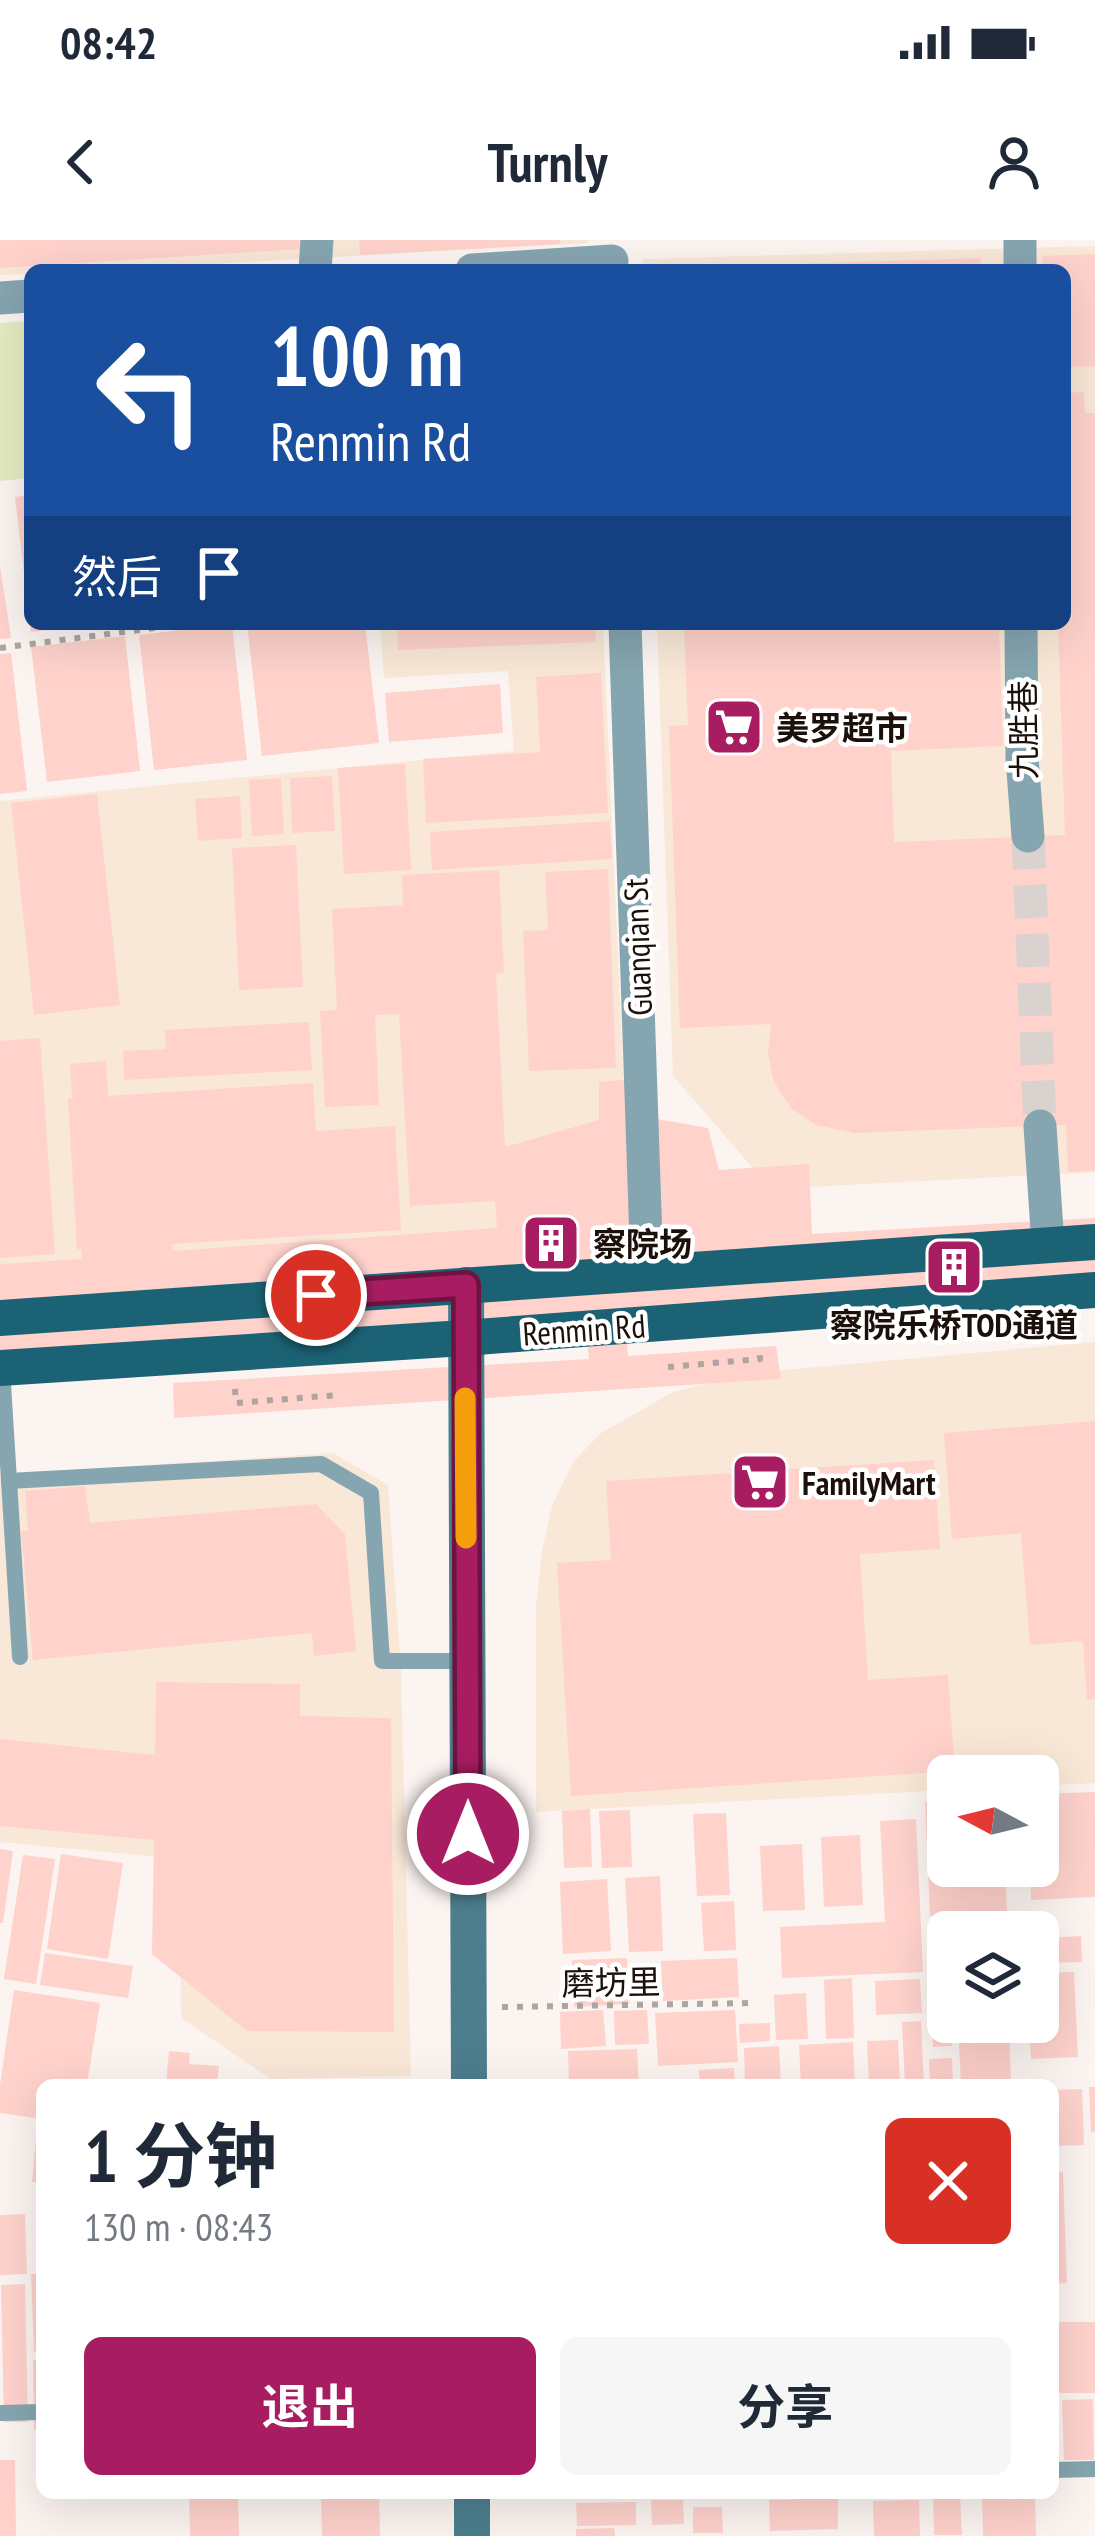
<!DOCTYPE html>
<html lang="zh">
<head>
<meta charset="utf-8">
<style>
	:root { --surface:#fff; --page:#f6f6f7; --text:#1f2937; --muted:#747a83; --accent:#a81d61 }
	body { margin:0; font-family:"PT Sans Narrow","Noto Sans SC",sans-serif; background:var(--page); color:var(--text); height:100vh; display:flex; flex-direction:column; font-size:45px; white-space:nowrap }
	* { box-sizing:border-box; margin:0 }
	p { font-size:39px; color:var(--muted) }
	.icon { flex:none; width:66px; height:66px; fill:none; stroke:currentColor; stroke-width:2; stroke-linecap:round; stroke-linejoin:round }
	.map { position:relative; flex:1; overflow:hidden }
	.sheet { position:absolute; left:36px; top:1839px; width:1023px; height:420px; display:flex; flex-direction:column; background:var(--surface); border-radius:18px; box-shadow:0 12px 48px #0002 }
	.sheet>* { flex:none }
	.banner { position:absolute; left:24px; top:24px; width:1047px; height:366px; border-radius:18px; box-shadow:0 12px 48px #0002; background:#1a4fa0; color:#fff; overflow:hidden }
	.needle { width:78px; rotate:277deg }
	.fabs { position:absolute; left:927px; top:1515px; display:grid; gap:24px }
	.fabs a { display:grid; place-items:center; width:132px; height:132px; border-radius:18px; background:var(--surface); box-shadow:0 12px 48px #0002; font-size:60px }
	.pin { position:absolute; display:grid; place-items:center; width:102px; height:102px; color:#fff; margin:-51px; border:6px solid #fff; border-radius:50%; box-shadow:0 3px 12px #0007 }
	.me { position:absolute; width:132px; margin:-66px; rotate:0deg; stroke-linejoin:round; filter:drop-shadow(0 0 9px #0008) }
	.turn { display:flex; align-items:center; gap:42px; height:252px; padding:0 48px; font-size:54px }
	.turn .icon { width:156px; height:156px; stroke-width:2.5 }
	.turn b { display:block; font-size:84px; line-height:102px }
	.then { display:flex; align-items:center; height:114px; padding:0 48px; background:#0003; gap:24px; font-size:45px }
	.round { display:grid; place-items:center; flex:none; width:126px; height:126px; border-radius:18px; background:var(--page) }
	.overview { display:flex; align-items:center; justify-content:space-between; height:204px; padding:0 48px }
	h1 { font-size:72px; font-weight:700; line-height:90px }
	.cta { display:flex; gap:24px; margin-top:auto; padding:24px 48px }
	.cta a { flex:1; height:138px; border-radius:18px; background:var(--accent); color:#fff; font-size:48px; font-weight:700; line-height:138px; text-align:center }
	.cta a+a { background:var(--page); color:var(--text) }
	.status { display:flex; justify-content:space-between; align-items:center; height:84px; padding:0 60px; background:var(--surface); direction:ltr }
	.status svg { height:33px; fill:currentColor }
	header { display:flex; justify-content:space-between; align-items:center; height:156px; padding:0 48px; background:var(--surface); font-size:54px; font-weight:700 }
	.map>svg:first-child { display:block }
	.commercial { fill:#f9e8d7 }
	.green { fill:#e5ebc1 }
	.building { fill:#ffd2cc }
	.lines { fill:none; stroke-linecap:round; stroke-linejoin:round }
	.street-tunnel { stroke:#dad2ce; stroke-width:33; stroke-dasharray:33 16; stroke-linecap:butt }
	.path { stroke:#ada5a1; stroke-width:6; stroke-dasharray:6 9; stroke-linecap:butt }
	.lane { stroke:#85a5b0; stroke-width:16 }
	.street { stroke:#85a5b0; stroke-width:33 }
	.secondary { stroke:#4c7e8e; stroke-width:36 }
	.primary { stroke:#1c6275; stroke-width:36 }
	.route-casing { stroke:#6d133f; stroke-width:30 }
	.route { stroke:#a81d61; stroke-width:21 }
	.slow { stroke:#f59e0b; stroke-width:21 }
	.labels { text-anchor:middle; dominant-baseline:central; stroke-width:9; stroke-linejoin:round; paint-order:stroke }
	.poi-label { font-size:33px; font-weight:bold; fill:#1c100b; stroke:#fff; text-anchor:start }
	.street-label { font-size:33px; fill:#1c100b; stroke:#fff }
</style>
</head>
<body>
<div class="status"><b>08:42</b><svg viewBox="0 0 49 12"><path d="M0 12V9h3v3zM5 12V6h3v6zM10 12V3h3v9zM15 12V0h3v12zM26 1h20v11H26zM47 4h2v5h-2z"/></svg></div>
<header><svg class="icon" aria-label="back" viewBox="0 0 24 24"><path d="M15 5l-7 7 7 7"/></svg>Turnly<svg class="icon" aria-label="person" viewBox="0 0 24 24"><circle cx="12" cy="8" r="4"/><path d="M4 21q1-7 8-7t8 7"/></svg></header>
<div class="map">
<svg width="1095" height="2296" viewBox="0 0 1095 2296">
	<rect width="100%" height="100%" fill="#fbf4f1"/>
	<!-- commercial -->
	<g class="commercial">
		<polygon points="0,0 588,0 588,3 102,30 30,30 30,34 0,35"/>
		<polygon points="1095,6 1095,932 771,949 673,836 657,384 1065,384 1065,30 644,30 643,19"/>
		<polygon points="380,384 603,384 624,849 573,1002 0,1032 0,561 514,511 508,431 384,438"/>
		<polygon points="1095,1102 1095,1543 1038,1546 1038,1536 948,1536 948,1550 536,1572 536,1366 542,1312 552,1266 573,1222 601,1193 673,1152 750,1133"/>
		<polygon points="333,1213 388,1245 401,1431 411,1836 271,1839 181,1778 180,1619 0,1602 0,1235"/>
	</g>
	<!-- green -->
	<polygon class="green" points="30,81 30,238 0,241 0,83"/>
	<!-- building -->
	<g class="building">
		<polygon points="0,0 315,0 316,8 0,28"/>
		<polygon points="359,0 560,0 560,4 360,15"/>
		<polygon points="1095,14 1095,126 1065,127 1065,30 1043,30 1042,16"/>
		<polygon points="981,18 981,30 731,30 731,26"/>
		<polygon points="1084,152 1085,173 1095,173 1095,931 1068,932 1066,885 854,893 816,885 791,868 774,842 768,814 771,784 680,788 669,486 688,485 684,384 999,384 1003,506 891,511 894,602 1065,595 1058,384 1065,384 1065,153"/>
		<polygon points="30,255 30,359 27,359 15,257"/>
		<polygon points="0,326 11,398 0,399"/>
		<polygon points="30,384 76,384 76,387 31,392"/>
		<polygon points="232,384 247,520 154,530 139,395"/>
		<polygon points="247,384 365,384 379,503 262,516"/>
		<polygon points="397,384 595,384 596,402 398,410"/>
		<polygon points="125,396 140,531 47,542 31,407"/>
		<polygon points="11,413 27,551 0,554 0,414"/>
		<polygon points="601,433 608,573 426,583 423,519 540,512 536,437"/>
		<polygon points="500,444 503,493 389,502 385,453"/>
		<polygon points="405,524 411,630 344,634 338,528"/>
		<polygon points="332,536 335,591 292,593 290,538"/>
		<polygon points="281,538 284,594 252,596 249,540"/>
		<polygon points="97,554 120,765 34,775 11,563"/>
		<polygon points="240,556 242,598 198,601 195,559"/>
		<polygon points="610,581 612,619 432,630 430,592"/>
		<polygon points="296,605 303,747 239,750 232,608"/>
		<polygon points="608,629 616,828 529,831 523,691 548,690 545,632"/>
		<polygon points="499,630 504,733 496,734 505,907 599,880 599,842 637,839 640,876 708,888 719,930 809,924 812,994 1095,978 1095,1059 626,1085 628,1116 776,1106 781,1139 174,1178 173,1143 589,1119 586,1087 0,1124 0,1024 82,1019 81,1009 77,1009 68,859 72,858 70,824 106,821 108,856 313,843 316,891 395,886 401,990 172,1004 173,1011 497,988 495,961 410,966 399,774 375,775 379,865 325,867 320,771 337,770 332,669 403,665 402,635"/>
		<polygon points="309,782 312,830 124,840 123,811 166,809 165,790"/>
		<polygon points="40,798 55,1014 0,1018 0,801"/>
		<polygon points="1095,1181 1095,1459 1087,1460 1083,1401 1030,1405 1021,1293 952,1299 944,1193"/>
		<polygon points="934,1220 940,1309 860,1314 868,1440 948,1435 955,1531 571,1556 557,1323 611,1320 606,1241"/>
		<polygon points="85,1246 90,1283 316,1264 345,1294 356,1411 314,1416 312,1393 33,1420 21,1291 28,1291 25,1251"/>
		<polygon points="156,1442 300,1444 300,1476 391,1478 394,1792 247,1791 152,1714 154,1600 0,1586 0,1499 155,1515"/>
		<polygon points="1095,1552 1095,1657 1031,1660 1030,1626 1038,1626 1038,1554"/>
		<polygon points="948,1561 948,1626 1005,1626 1007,1673 1037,1672 1038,1692 997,1692 996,1673 930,1676 925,1562"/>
		<polygon points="590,1569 592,1627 564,1628 562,1571"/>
		<polygon points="630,1570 632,1627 602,1628 599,1571"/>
		<polygon points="726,1573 730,1655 697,1656 693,1574"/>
		<polygon points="916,1579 923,1732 782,1738 780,1687 885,1682 880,1581"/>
		<polygon points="860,1595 863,1665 824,1667 821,1597"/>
		<polygon points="802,1604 805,1670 763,1671 760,1606"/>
		<polygon points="0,1609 13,1611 3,1683 0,1683"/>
		<polygon points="61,1614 123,1623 108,1719 47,1709"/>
		<polygon points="23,1615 55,1619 36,1744 4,1739"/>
		<polygon points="660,1636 663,1711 629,1712 625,1638"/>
		<polygon points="607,1639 611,1711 563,1714 560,1642"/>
		<polygon points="734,1661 736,1710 704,1711 701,1663"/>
		<polygon points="989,1679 989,1692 948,1692 948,1734 944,1735 942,1681"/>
		<polygon points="1081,1696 1082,1722 1046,1723 1045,1698"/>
		<polygon points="45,1713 133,1726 128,1758 40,1745"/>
		<polygon points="627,1718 629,1764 574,1767 572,1720"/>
		<polygon points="737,1718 739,1757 663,1761 661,1721"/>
		<polygon points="1074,1732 1078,1817 1031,1819 1029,1782 1038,1782 1038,1733"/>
		<polygon points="852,1738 854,1798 826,1799 824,1740"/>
		<polygon points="920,1739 922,1773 876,1775 875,1741"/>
		<polygon points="14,1750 100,1763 87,1845 42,1845 42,1879 0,1873 0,1845"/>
		<polygon points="806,1753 808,1799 776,1800 774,1755"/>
		<polygon points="603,1770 606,1806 561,1809 560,1772"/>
		<polygon points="647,1770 649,1804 615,1805 614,1771"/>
		<polygon points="735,1770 738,1822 658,1826 655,1773"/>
		<polygon points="932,1770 948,1770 952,1806 933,1807"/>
		<polygon points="921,1781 924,1845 905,1845 902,1782"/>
		<polygon points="958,1782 1009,1782 1011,1845 961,1845"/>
		<polygon points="770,1783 770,1801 740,1803 739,1784"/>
		<polygon points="898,1800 900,1845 869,1845 867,1801"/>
		<polygon points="853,1802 855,1845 801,1845 799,1805"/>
		<polygon points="779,1806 781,1845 745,1845 744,1808"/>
		<polygon points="637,1809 639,1845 569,1845 568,1811"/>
		<polygon points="169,1811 190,1813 189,1824 219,1826 217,1845 166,1845"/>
		<polygon points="952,1818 953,1845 930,1845 929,1819"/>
		<polygon points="734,1828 735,1845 700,1845 699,1830"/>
		<polygon points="1089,1847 1095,1847 1095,1892 1091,1892"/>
		<polygon points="1082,1849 1084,1905 1053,1906 1053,1850"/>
		<polygon points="36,1898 42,1898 42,1943 32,1942"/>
		<polygon points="1063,1932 1067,2043 1053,2044 1053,1933"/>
		<polygon points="25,1974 27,2034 0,2035 0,1975"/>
		<polygon points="31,2034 42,2034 42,2111 34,2112"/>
		<polygon points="25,2044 28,2182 4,2182 1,2045"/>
		<rect x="1053" y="2082" width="42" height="71"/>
		<polygon points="33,2120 42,2120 42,2189 34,2190"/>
		<polygon points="1093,2159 1094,2220 1064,2220 1062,2160"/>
		<polygon points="0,2220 15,2220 16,2296 0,2296"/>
		<polygon points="189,2253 238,2253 239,2296 190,2296"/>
		<polygon points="321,2253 379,2253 380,2296 322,2296"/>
		<polygon points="982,2253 1035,2253 1036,2296 983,2296"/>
		<polygon points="933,2254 960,2254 962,2295 934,2295"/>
		<polygon points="838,2258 838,2289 770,2291 769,2260"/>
		<polygon points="651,2260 683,2260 684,2284 652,2285"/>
		<polygon points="919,2260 920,2296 874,2296 873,2261"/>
		<polygon points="636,2262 636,2285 577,2286 576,2263"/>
		<polygon points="693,2267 722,2267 723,2293 693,2293"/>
		<polygon points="614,2288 615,2296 576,2296 576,2289"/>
	</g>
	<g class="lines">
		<!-- street-tunnel -->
		<polyline class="street-tunnel" points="1028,596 1040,886"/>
		<!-- path -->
		<g class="path">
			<polyline points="0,408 186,384"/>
			<polyline points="668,1127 760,1119 760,1107"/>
			<polyline points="235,1149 236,1163 338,1155"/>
			<polyline points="502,1767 753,1763"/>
		</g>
		<!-- lane -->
		<g class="lane">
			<polyline points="2,1128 20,1417"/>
			<polyline points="9,1241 321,1224 371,1253 382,1421 466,1421"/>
			<polyline points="0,2173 42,2172"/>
			<polyline points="1053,2230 1095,2229"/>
		</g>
		<!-- street -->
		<g class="street">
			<polyline points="1020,0 1020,30"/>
			<polyline points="315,30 317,0"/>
			<polyline points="472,30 612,21"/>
			<polyline points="0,58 30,56"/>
			<polyline points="625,384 647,1030"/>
			<polyline points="1021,384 1022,518 1028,596"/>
			<polyline points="1040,886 1048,1005"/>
		</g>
		<!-- secondary -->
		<g class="secondary">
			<polyline points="466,1045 469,1845"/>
			<polyline points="472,2253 472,2296"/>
		</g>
		<!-- primary -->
		<g class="primary">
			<polyline points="0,1078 1095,1002"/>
			<polyline points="0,1128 464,1098 1095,1050"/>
		</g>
	</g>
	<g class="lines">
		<defs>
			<polyline id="route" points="316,1055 466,1045 468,1594"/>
		</defs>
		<!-- route casing -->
		<use href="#route" class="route-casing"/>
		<!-- route -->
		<use href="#route" class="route"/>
		<!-- slow -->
		<polyline class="slow" points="465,1158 466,1298"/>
	</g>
	<!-- icons -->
	<defs>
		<symbol id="supermarket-square" viewBox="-11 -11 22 22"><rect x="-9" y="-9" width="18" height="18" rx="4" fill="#a81d61" stroke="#fff"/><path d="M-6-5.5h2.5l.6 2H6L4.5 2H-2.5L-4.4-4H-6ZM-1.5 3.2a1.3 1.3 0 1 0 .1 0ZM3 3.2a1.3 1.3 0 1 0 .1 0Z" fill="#fff"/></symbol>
		<symbol id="building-square" viewBox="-11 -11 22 22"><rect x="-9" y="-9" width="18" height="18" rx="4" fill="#a81d61" stroke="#fff"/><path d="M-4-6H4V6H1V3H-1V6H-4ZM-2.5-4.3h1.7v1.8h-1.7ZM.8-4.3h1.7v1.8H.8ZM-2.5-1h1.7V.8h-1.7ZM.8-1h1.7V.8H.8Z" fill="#fff"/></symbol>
	</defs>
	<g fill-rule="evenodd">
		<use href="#supermarket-square" x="701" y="454" width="66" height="66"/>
		<use href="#building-square" x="518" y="970" width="66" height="66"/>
		<use href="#building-square" x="921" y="994" width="66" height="66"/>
		<use href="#supermarket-square" x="727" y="1209" width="66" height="66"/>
	</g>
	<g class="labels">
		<!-- poi labels -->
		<g class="poi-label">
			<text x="776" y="487">美罗超市</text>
			<text x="593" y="1003">察院场</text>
			<text x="954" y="1084" text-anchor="middle">察院乐桥TOD通道</text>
			<text x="802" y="1242">FamilyMart</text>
		</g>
		<!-- street labels -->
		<g class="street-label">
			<text transform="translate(1023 490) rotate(-91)">九胜巷</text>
			<text transform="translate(637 707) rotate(-92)">Guanqian St</text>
			<text transform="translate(584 1089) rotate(-4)">Renmin Rd</text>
			<text transform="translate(611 1742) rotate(-1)">磨坊里</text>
		</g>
	</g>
</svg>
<div class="fabs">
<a><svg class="needle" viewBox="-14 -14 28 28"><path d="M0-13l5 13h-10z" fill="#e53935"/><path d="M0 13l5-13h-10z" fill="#747a83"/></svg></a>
<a><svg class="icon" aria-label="layers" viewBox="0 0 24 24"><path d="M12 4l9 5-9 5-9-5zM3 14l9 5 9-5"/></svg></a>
</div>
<div class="pin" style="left:316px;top:1055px;background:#d93025"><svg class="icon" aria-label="arrive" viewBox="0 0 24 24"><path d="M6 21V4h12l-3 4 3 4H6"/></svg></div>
<svg class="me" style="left:468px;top:1594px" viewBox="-20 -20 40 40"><circle r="17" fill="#a81d61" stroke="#fff" stroke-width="3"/><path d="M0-11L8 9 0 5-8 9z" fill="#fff"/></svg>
<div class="banner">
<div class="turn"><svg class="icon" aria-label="left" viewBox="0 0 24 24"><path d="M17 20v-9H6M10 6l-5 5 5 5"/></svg><div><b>100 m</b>Renmin Rd</div></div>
<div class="then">然后<svg class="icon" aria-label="arrive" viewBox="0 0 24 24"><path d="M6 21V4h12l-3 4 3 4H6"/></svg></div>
</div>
<section class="sheet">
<div class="overview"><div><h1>1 分钟</h1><p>130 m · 08:43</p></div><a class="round" style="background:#d93025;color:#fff"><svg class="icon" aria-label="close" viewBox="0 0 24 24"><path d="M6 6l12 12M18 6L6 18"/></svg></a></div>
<div class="cta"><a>退出</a><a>分享</a></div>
</section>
</div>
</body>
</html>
